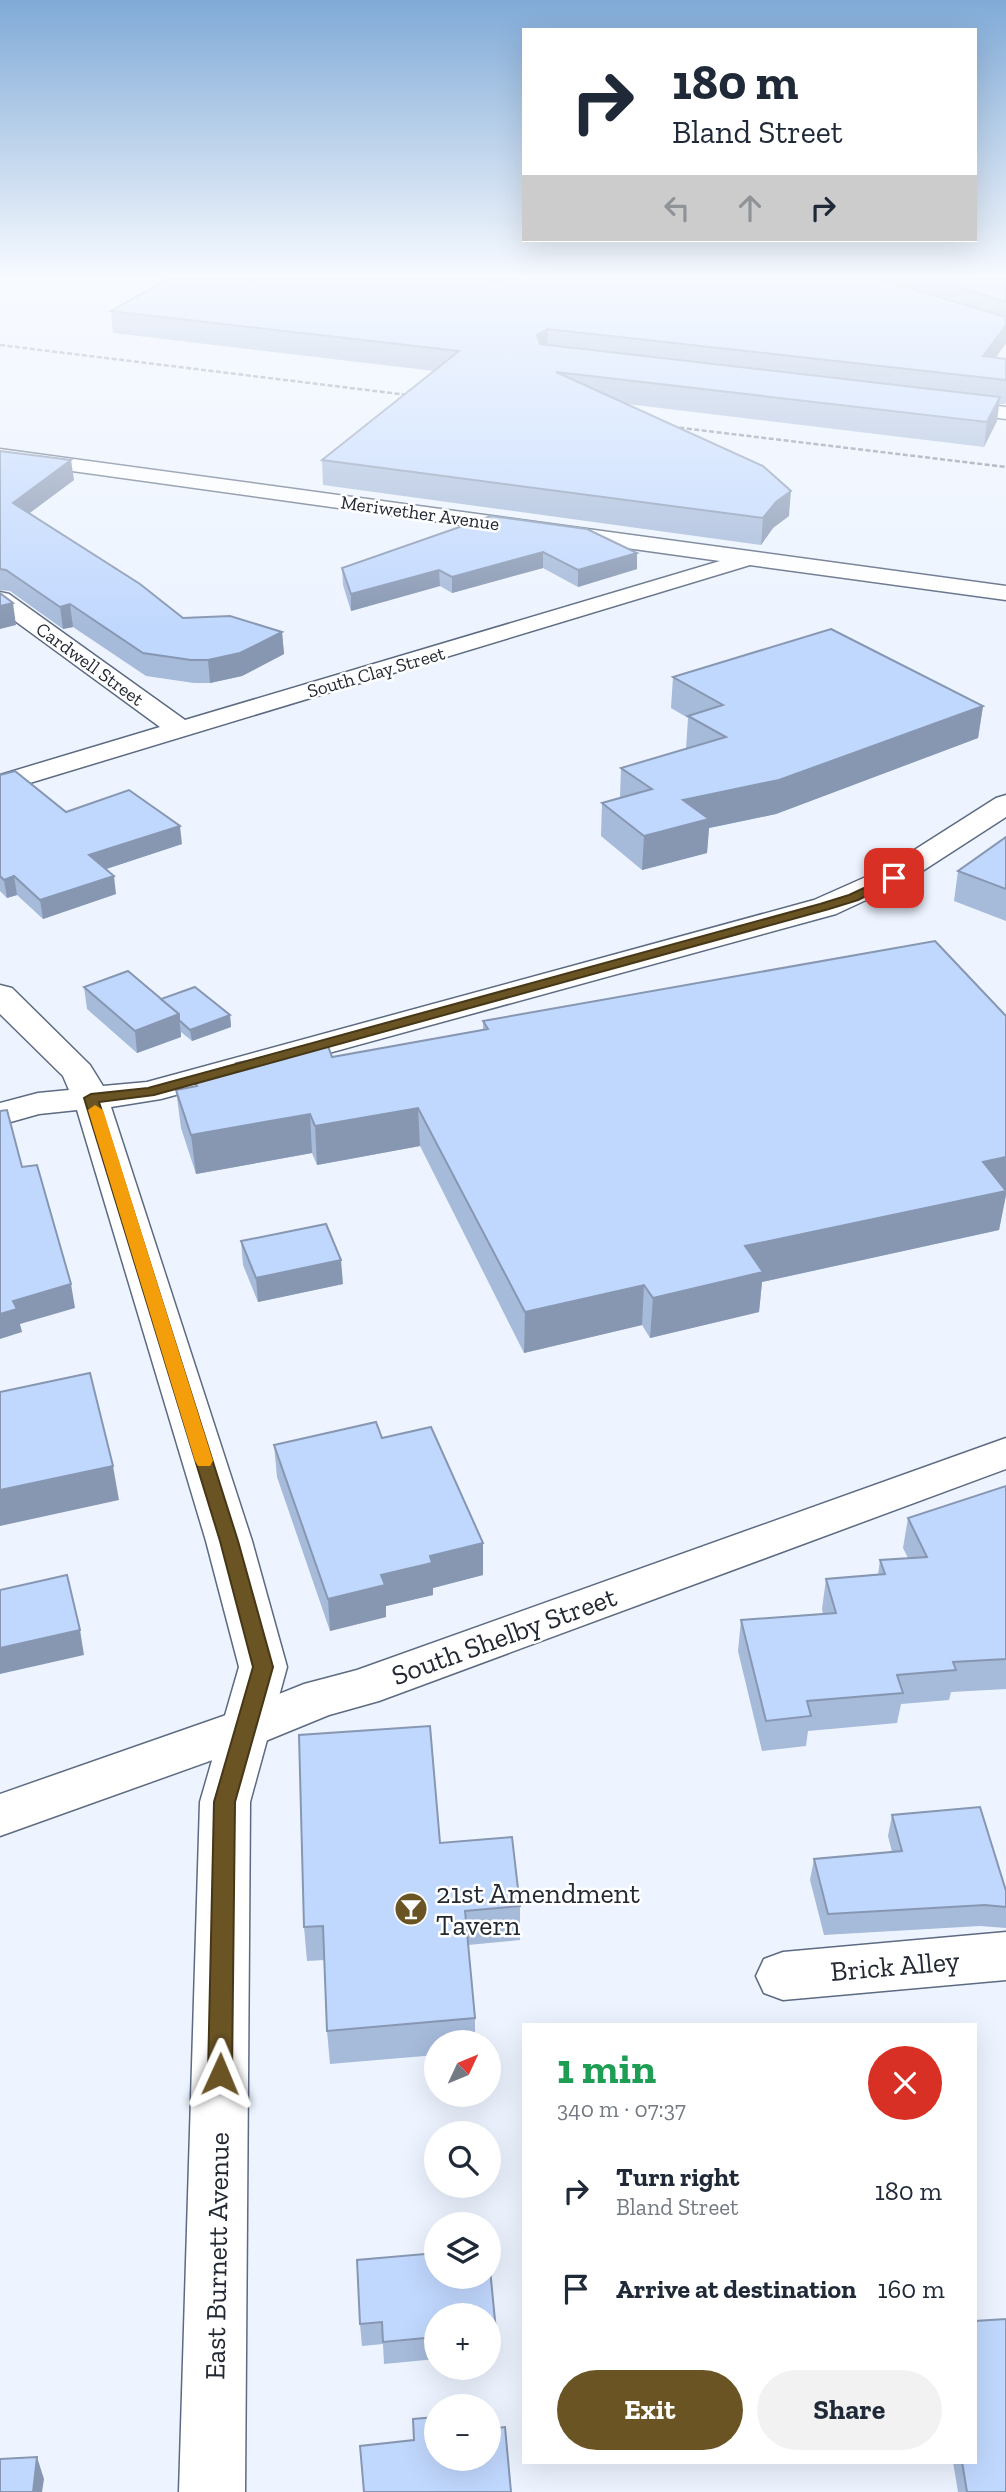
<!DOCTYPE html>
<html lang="en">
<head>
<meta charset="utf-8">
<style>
	:root { --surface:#fff; --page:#f2f2f3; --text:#1f2937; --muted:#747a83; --accent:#6b5424 }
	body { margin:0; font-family:"Zilla Slab",serif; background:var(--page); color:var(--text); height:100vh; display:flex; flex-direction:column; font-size:26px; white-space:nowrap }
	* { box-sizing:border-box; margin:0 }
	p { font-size:23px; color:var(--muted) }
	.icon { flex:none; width:38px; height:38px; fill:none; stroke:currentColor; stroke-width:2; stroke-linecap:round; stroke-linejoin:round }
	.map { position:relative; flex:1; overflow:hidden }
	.details { position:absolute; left:522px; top:2023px; width:455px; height:441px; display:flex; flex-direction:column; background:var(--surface); border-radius:0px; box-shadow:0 7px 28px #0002 }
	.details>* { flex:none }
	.top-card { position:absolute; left:522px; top:28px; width:455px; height:214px; border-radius:0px; box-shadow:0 7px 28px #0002; background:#fff; color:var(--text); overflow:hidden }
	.needle { width:46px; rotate:46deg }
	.fabs { position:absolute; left:424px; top:2030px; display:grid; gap:14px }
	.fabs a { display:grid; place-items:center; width:77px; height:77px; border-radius:50%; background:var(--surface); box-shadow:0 7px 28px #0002; font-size:35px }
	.pin { position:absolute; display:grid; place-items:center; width:60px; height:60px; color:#fff; margin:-30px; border-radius:14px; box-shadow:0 4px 10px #0006 }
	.me { position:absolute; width:77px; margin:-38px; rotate:1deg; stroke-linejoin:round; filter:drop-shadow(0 0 5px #0008) }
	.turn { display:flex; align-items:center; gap:24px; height:147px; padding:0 35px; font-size:32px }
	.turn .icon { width:91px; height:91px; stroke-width:2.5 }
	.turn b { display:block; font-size:49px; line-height:60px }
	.lanes { display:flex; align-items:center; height:66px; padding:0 35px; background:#0003; justify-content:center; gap:35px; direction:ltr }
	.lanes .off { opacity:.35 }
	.round { display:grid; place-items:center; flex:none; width:74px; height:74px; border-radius:37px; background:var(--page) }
	.summary { display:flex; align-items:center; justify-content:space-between; height:119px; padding:0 35px }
	h1 { font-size:42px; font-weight:700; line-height:52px; color:#1e9e55 }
	.primary-button { display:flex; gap:14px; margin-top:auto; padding:14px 35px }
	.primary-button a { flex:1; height:80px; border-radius:42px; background:var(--accent); color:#fff; font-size:28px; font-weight:700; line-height:80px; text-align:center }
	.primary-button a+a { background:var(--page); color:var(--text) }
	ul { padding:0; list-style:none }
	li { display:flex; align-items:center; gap:21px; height:98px; padding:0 35px }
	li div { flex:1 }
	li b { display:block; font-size:26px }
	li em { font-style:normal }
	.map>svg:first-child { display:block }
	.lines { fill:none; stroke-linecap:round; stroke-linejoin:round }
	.minor-casing { stroke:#5c6a82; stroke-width:3 }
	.major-casing { stroke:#5c6a82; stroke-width:3 }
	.minor { fill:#fff; fill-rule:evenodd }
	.major { fill:#fff; fill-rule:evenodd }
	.rail { stroke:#828892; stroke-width:2.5; stroke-dasharray:5 2.5; stroke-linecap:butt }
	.wall { fill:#a6bada }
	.shaded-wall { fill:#8797b2 }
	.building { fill:#c1d8fe; stroke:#8797b2; stroke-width:2 }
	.route { fill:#6b5424; stroke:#463717; stroke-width:2 }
	.slow { fill:#f59e0b }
	.labels { text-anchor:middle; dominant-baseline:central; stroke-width:5; stroke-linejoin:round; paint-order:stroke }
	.far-street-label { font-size:19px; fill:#232933; stroke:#fff }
	.near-street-label { font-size:28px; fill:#232933; stroke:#fff }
	.near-poi-label { font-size:28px; fill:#232933; stroke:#fff; text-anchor:start }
</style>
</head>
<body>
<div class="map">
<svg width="1006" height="2492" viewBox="0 0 1006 2492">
	<rect width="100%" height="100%" fill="#edf4ff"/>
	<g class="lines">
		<defs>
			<g id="minor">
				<polygon points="945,400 1006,407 1006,419 938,410 935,406 938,402"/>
				<polygon points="0,449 1006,586 1006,600 750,565 0,792 0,775 160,727 0,610 0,592 9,594 185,720 720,561 0,461"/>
				<polygon points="1006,795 1006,817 907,881 836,914 161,1099 111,1107 252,1541 287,1667 250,1802 245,2492 179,2492 200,1802 239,1667 206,1541 77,1110 39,1114 0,1125 0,1103 38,1093 69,1090 63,1076 0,1014 0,985 12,988 90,1065 103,1086 147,1082 814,900 886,868 996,798"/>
				<polygon points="1006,1932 1006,1980 783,2000 764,1993 756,1976 764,1959 783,1952"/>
			</g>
			<polygon id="major" points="1006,1438 1006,1469 379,1701 329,1715 263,1742 0,1836 0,1794 229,1714 304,1684 357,1670"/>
		</defs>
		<!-- minor casing -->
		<use href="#minor" class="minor-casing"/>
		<!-- major casing -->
		<use href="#major" class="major-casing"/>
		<!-- minor -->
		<use href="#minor" class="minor"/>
		<!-- major -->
		<use href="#major" class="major"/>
		<!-- rail -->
		<g class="rail">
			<polyline points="0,345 424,397"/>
			<polyline points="657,425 1006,467"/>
		</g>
	</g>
	<!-- wall -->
	<g class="wall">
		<polygon points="168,279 1006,279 1006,343 996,358 1006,359 1006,402 1005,404 999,404 997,421 984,447 627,404 789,516 773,528 761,545 323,485 322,460 434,371 113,333 111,311"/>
		<polygon points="0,451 74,480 30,513 183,618 282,632 284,654 242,676 210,683 194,683 146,676 73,627 63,629 10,591 0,590"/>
		<polygon points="491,516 637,553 637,569 578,587 543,568 452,593 440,586 351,611 343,585 342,568"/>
		<polygon points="673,677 983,706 978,738 776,814 709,828 707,853 642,870 601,836 602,803 620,798 621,768 686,749 688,718 671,708"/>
		<polygon points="0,775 66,812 182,844 106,869 116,894 43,919 17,895 7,898 0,891"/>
		<polygon points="1006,837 1006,921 954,901 958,871"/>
		<polygon points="84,987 161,999 230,1015 231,1027 192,1041 181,1032 181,1037 137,1053 87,1009"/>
		<polygon points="1006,1016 1006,1195 999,1230 762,1282 759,1312 650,1338 642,1325 524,1353 420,1146 317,1165 312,1153 196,1174 181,1128 176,1090 195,1086 194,1078 237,1071 236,1063 332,1057 483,1030 483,1021"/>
		<polygon points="241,1241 343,1284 258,1302 243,1265"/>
		<polygon points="382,1438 483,1543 483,1575 433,1588 433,1595 386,1606 386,1617 330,1631 277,1477 274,1445"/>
		<polygon points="1006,1486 1006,1689 951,1692 949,1700 901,1704 897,1723 808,1731 806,1746 762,1751 738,1651 741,1620 823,1614 822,1609 826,1579 878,1575 880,1560 908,1558 903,1548 908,1518"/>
		<polygon points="892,1815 1006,1891 1006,1928 980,1926 824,1935 810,1880 814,1859 892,1852 888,1836"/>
		<polygon points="440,1843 520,1906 520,1940 468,1945 475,2018 475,2042 436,2042 436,2055 330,2064 327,2031 325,1960 307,1961 304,1927"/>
		<polygon points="488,2248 496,2331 496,2353 488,2354 488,2315 436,2315 436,2359 384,2364 383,2344 362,2346 360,2324 357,2260 436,2253 436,2277 488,2277"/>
		<polygon points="953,2462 975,2462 1006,2492 958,2492"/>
	</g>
	<!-- shaded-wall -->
	<g class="shaded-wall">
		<polygon points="1006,325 1006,343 981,377 983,356"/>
		<polygon points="548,329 547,351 537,358 537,335"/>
		<polygon points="1000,397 997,421 984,447 987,422"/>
		<polygon points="71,460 74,480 16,523 13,503"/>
		<polygon points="791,491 789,516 773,528 761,545 763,518 776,502"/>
		<polygon points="543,552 543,568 452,593 452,577"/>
		<polygon points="637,553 637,569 578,587 578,570"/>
		<polygon points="439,570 440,586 351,611 351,594"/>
		<polygon points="13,603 16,625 0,629 0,606"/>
		<polygon points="70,604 73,627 63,629 60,607"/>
		<polygon points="282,632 284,654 242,676 210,683 208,660"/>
		<polygon points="983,706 978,738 776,814 709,828 707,853 642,870 644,836 683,800"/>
		<polygon points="180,826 182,844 91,874 89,855"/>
		<polygon points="14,876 17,895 7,898 4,880"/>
		<polygon points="114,876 116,894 43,919 40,900"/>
		<polygon points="179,1014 181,1037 137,1053 135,1031"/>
		<polygon points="230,1015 231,1027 192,1041 190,1030"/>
		<polygon points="418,1108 420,1146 317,1165 315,1126"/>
		<polygon points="310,1114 312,1153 196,1174 191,1135"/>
		<polygon points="1006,1157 1006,1195 999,1230 762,1282 759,1312 650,1338 653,1298 745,1246 983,1162"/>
		<polygon points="341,1260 343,1284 258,1302 256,1278"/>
		<polygon points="71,1284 75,1308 20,1324 22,1332 0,1339 0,1314 13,1301"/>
		<polygon points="644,1285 642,1325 524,1353 525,1312"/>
		<polygon points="113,1466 119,1500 0,1526 0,1490"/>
		<polygon points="483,1543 483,1575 433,1588 433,1595 386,1606 386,1617 330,1631 328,1599 381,1575 430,1556"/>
		<polygon points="80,1630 84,1655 0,1674 0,1648"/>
		<polygon points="37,2457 44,2479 42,2492 33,2492"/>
	</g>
	<!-- building -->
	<g class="building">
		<polygon points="168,279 485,279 500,281 500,279 879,279 1006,317 1006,325 983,356 1006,359 1006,380 548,329 537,335 540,344 1000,397 987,422 556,372 763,466 791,491 776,502 763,518 322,460 459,351 111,311"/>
		<polygon points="932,279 1006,279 1006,302"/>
		<polygon points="0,451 71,460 13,503 140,584 183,618 230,616 282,632 240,653 208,660 191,660 143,653 70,604 60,607 6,570 0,569"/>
		<polygon points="491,516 587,529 637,553 578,570 543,552 452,577 439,570 351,594 342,568"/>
		<polygon points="0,593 13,603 0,606"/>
		<polygon points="831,629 983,706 779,780 683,800 709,819 644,836 602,803 652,789 621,768 726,737 688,716 723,705 673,677"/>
		<polygon points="15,771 66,812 129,790 180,826 89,855 114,876 40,900 14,876 4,880 0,876 0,775"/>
		<polygon points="1006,837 1006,889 958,871"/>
		<polygon points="935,941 1006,1016 1006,1157 983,1162 1006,1191 745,1246 763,1272 653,1298 644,1285 525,1312 418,1108 315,1126 310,1114 191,1135 176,1090 197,1086 194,1078 239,1070 236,1063 328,1046 332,1057 488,1029 483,1021"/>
		<polygon points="128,971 179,1014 135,1031 84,987"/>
		<polygon points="195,987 230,1015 190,1030 179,1020 179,1014 161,999"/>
		<polygon points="7,1110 22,1167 37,1165 71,1284 13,1301 17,1309 0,1314 0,1111"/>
		<polygon points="326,1224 341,1260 256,1278 241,1241"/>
		<polygon points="90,1373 113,1466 0,1490 0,1392"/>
		<polygon points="376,1422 382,1438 431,1427 483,1543 430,1556 432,1563 381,1575 385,1585 328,1599 274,1445"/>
		<polygon points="1006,1486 1006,1659 953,1662 956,1670 897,1675 903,1693 807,1701 811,1716 766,1721 741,1620 836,1613 826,1579 885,1574 880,1560 927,1557 908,1518"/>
		<polygon points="67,1575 80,1630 0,1648 0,1590"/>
		<polygon points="430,1726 440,1843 512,1837 520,1906 465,1911 475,2018 327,2031 323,1926 304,1927 299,1735"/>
		<polygon points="980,1807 1006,1891 1006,1907 985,1905 828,1914 814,1859 902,1851 892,1815"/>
		<polygon points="488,2248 496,2331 488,2332 488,2315 436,2315 436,2337 383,2342 382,2322 360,2324 357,2260 436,2253 436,2277 488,2277"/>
		<polygon points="1006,2319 1006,2492 967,2492 962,2462 975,2462 975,2321"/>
		<polygon points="436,2417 436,2459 488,2459 488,2429 505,2427 511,2492 364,2492 360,2446 414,2440 413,2419"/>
		<polygon points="37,2457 33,2492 0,2492 0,2459"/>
	</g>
	<!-- sky -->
	<linearGradient id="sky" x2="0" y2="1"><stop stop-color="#80aad7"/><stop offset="0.44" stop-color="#f7faff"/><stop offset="1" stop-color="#f7faff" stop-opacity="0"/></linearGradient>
	<rect width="1006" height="628" fill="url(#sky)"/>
	<!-- route -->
	<polygon class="route" points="894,874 898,875 898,880 858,900 829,909 154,1095 99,1102 238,1541 273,1667 235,1802 232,2074 228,2082 220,2085 212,2082 208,2074 214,1802 253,1667 220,1541 84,1098 91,1094 148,1088 820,904 849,895"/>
	<!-- slow -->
	<polygon class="slow" points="95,1105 103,1110 213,1461 210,1466 198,1466 195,1461 88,1110"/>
	<!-- icons -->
	<defs>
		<symbol id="bar-disc" viewBox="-11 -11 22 22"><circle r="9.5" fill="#6b5424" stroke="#fff"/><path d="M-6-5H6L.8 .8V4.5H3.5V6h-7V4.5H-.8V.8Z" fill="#fff"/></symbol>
	</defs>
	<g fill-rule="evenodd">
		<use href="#bar-disc" x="392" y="1890" width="38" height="38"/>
	</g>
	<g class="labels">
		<!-- far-street labels -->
		<g class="far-street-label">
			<text transform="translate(420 513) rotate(8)">Meriwether Avenue</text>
			<text transform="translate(90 664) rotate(36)">Cardwell Street</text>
			<text transform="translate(376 672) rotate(-16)">South Clay Street</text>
		</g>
		<!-- near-street labels -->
		<g class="near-street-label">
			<text transform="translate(504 1636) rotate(-20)">South Shelby Street</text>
			<text transform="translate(895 1966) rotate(-5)">Brick Alley</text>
			<text transform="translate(217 2256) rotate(-89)">East Burnett Avenue</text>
		</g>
		<!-- near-poi labels -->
		<g class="near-poi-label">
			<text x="436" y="1893">21st Amendment<tspan x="436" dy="32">Tavern</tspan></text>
		</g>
	</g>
</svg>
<div class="fabs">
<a><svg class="needle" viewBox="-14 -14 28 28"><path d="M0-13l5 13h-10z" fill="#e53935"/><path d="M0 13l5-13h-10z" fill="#747a83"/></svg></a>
<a><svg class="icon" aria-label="search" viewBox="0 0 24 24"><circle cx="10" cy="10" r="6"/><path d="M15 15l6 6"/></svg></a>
<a><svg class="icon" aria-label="layers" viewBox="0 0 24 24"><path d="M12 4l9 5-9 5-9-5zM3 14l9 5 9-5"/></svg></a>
<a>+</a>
<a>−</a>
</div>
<div class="pin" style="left:894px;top:878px;background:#d93025"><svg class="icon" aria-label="arrive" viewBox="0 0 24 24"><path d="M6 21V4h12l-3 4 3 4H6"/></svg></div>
<svg class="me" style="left:220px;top:2074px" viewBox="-20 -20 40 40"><path d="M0-17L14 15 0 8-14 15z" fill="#6b5424" stroke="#fff" stroke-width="4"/></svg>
<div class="top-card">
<div class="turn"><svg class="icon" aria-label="right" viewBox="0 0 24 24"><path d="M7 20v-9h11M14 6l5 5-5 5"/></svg><div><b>180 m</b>Bland Street</div></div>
<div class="lanes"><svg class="icon off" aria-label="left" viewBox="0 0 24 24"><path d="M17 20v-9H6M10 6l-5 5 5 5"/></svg><svg class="icon off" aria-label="ahead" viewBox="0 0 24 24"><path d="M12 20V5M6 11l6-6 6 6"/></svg><svg class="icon" aria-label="right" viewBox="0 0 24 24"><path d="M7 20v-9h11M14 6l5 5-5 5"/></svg></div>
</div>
<section class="details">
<div class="summary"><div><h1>1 min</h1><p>340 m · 07:37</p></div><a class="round" style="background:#d93025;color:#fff"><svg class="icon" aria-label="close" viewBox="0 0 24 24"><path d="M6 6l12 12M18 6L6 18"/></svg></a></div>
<ul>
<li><svg class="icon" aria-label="right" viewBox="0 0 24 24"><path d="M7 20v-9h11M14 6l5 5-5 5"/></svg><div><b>Turn right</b><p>Bland Street</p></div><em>180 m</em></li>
<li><svg class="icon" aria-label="arrive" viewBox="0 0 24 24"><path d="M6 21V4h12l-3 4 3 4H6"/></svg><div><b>Arrive at destination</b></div><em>160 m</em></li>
</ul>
<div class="primary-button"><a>Exit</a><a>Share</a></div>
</section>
</div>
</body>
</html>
